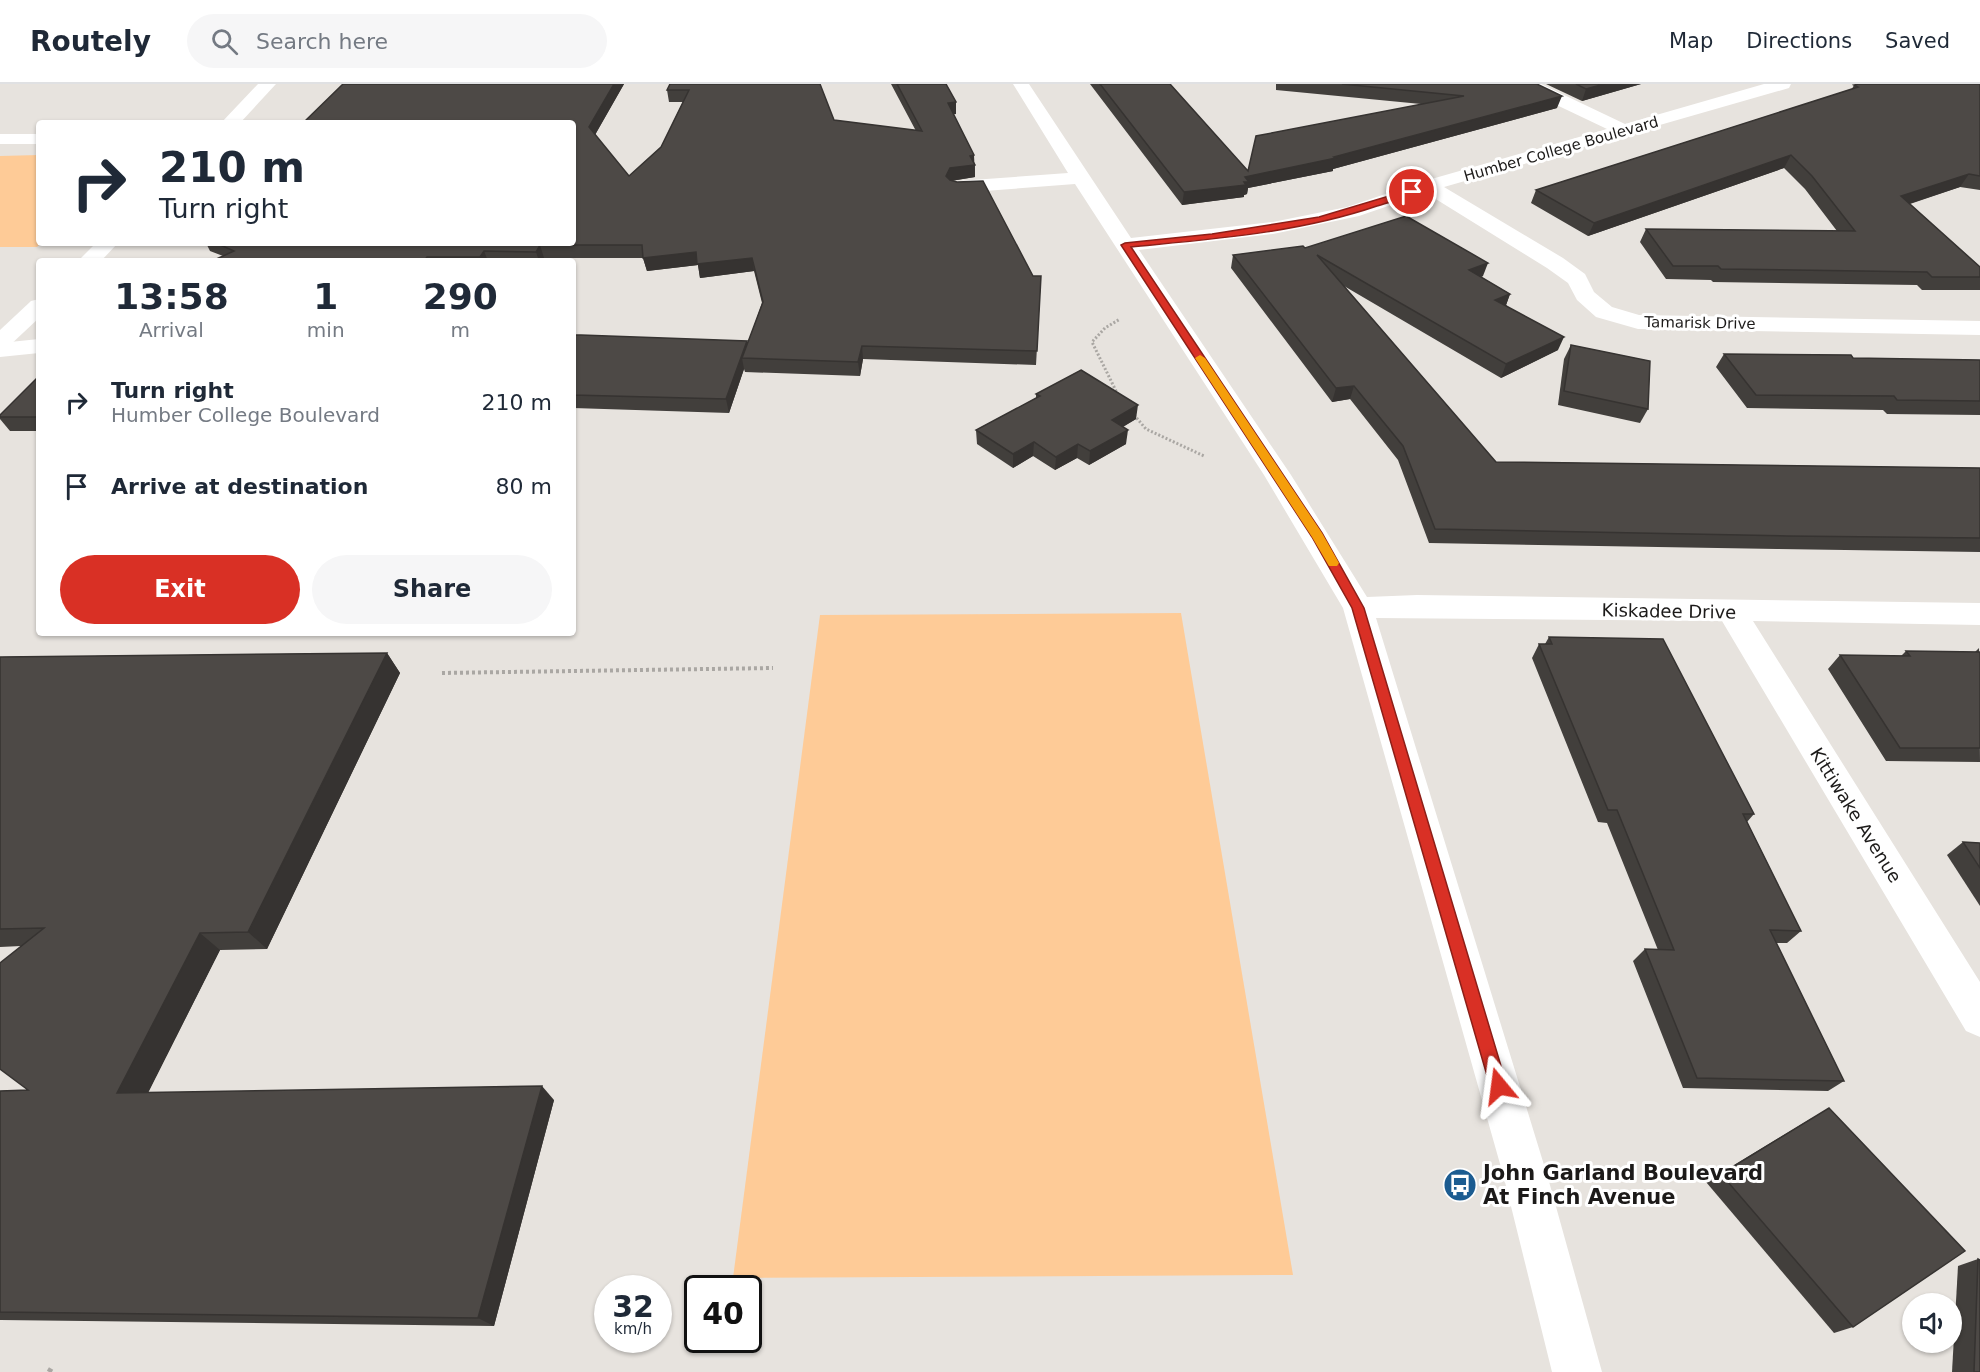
<!DOCTYPE html>
<html lang="en">
<head>
<meta charset="utf-8">
<style>
	:root { --surface:#fff; --page:#f6f6f7; --text:#1f2937; --muted:#747a83; --line:#e0e1e3; --accent:#d93025 }
	body { margin:0; font-family:"DejaVu Sans",sans-serif; background:var(--page); color:var(--text); height:100vh; display:flex; flex-direction:column; font-size:22px; white-space:nowrap }
	* { box-sizing:border-box; margin:0 }
	p { font-size:20px; color:var(--muted) }
	.icon { flex:none; width:33px; height:33px; fill:none; stroke:currentColor; stroke-width:2; stroke-linecap:round; stroke-linejoin:round }
	.map { position:relative; flex:1; overflow:hidden }
	.details { position:absolute; left:36px; top:174px; width:540px; height:378px; display:flex; flex-direction:column; background:var(--surface); border-radius:6px; box-shadow:0 2px 4px #0004 }
	.details>* { flex:none }
	.banner { position:absolute; left:36px; top:36px; width:540px; height:126px; border-radius:6px; box-shadow:0 2px 4px #0004; background:#fff; color:var(--text); overflow:hidden }
	.tools { position:absolute; left:1902px; top:1209px; display:grid; gap:12px }
	.tools a { display:grid; place-items:center; width:60px; height:60px; border-radius:50%; background:var(--surface); box-shadow:0 2px 4px #0004; font-size:30px }
	.speed { position:absolute; left:594px; top:1191px; display:flex; gap:12px; font-size:30px; font-weight:700; text-align:center }
	.speed>* { display:grid; place-content:center; width:78px; height:78px; border-radius:50%; background:var(--surface); box-shadow:0 2px 4px #0004; line-height:1 }
	.speed small { font-size:15px; font-weight:400 }
	.speed .limit { border:3px solid #111; border-radius:9px; background:#fff; color:#111 }
	.pin { position:absolute; display:grid; place-items:center; width:51px; height:51px; color:#fff; margin:-26px; border:3px solid #fff; border-radius:50%; box-shadow:0 2px 6px #0007 }
	.me { position:absolute; width:66px; margin:-33px; rotate:344deg; stroke-linejoin:round; filter:drop-shadow(0 0 4px #0008) }
	.turn { display:flex; align-items:center; gap:21px; height:126px; padding:0 24px; font-size:27px }
	.turn .icon { width:78px; height:78px; stroke-width:2.5 }
	.turn b { display:block; font-size:42px; line-height:51px }
	.eta { display:flex; justify-content:space-evenly; align-items:center; height:102px; text-align:center }
	.eta b { font-size:36px; font-weight:800; line-height:42px }
	.cta { display:flex; gap:12px; margin-top:auto; padding:12px 24px }
	.cta a { flex:1; height:69px; border-radius:36px; background:var(--accent); color:#fff; font-size:24px; font-weight:800; line-height:69px; text-align:center }
	.cta a+a { background:var(--page); color:var(--text) }
	ul { padding:0; list-style:none }
	li { display:flex; align-items:center; gap:18px; height:84px; padding:0 24px }
	li div { flex:1 }
	li b { display:block; font-size:22px }
	li em { font-style:normal }
	header { display:flex; align-items:center; gap:36px; box-sizing:border-box; height:84px; padding:0 30px; background:var(--surface); border-bottom:2px solid var(--line) }
	header strong { font-size:28px }
	nav { display:flex; gap:33px; margin-inline-start:auto; font-size:21px }
	.search { width:420px; height:54px; background:var(--page); display:flex; align-items:center; gap:15px; box-sizing:border-box; padding:0 21px; border-radius:33px; color:var(--muted); font-size:22px }
	.map>svg:first-child { display:block }
	.green { fill:#fecb97 }
	.lines { fill:none; stroke-linecap:round; stroke-linejoin:round }
	.path-far2 { stroke:#aaa7a3; stroke-width:3; stroke-dasharray:2 2; stroke-linecap:butt }
	.path-far1 { stroke:#aaa7a3; stroke-width:4; stroke-dasharray:3 3; stroke-linecap:butt }
	.path { stroke:#aaa7a3; stroke-width:5; stroke-dasharray:4 4; stroke-linecap:butt }
	.minor { fill:#fff; fill-rule:evenodd }
	.major { fill:#fff; fill-rule:evenodd }
	.wall { fill:#423f3c }
	.shaded-wall { fill:#363331 }
	.building { fill:#4d4946; stroke:#363331; stroke-width:1.5 }
	.route { fill:#d93025; stroke:#8d1f18; stroke-width:1.5 }
	.slow { fill:#f59e0b }
	.labels { text-anchor:middle; dominant-baseline:central; stroke-width:6; stroke-linejoin:round; paint-order:stroke }
	.far-street-label { font-size:15px; fill:#1c1a19; stroke:#fff }
	.street-label { font-size:18px; fill:#1c1a19; stroke:#fff }
	.near-poi-label { font-size:21px; font-weight:bold; fill:#1c1a19; stroke:#fff; text-anchor:start }
</style>
</head>
<body>
<header>
<strong>Routely</strong>
<div class="search"><svg class="icon" aria-label="search" viewBox="0 0 24 24"><circle cx="10" cy="10" r="6"/><path d="M15 15l6 6"/></svg>Search here</div>
<nav><a>Map</a><a>Directions</a><a>Saved</a></nav>
</header>
<div class="map">
<svg width="1980" height="1288" viewBox="0 0 1980 1288">
	<rect width="100%" height="100%" fill="#e7e3de"/>
	<!-- green -->
	<g class="green">
		<polygon points="39,71 39,159 41,159 37,163 0,163 0,72"/>
		<polygon points="1181,529 1293,1191 733,1194 820,531"/>
	</g>
	<g class="lines">
		<!-- path-far2 -->
		<g class="path-far2">
			<polyline points="1118,311 1092,258 1105,244 1120,235"/>
			<polyline points="1134,331 1146,345 1204,372"/>
		</g>
		<!-- path-far1 -->
		<polyline class="path-far1" points="442,589 773,584"/>
		<!-- path -->
		<polyline class="path" points="49,1288 52,1283"/>
		<!-- minor -->
		<g class="minor">
			<polygon points="1013,0 1029,0 1131,154 1273,138 1347,123 1421,98 1607,45 1521,4 1519,0 1541,0 1625,40 1764,0 1791,0 1789,4 1444,103 1563,174 1585,190 1594,208 1612,223 1639,231 1980,237 1980,251 1638,245 1596,233 1577,216 1568,199 1547,184 1426,109 1359,132 1273,150 1139,166 1291,391 1367,513 1417,511 1980,519 1980,541 1753,537 1980,898 1980,953 1966,947 1722,537 1376,534 1548,1094 1602,1288 1552,1288 1504,1094 1343,524 1264,391 1075,100 958,109 951,107 948,103 951,99 958,97 1068,89"/>
			<rect x="0" y="50" width="39" height="10"/>
			<polygon points="39,255 39,269 0,273 0,259"/>
		</g>
		<!-- major -->
		<g class="major">
			<polygon points="258,0 276,0 240,39 221,39"/>
			<polygon points="96,159 118,159 101,177 78,177"/>
			<polygon points="39,215 39,234 8,263 0,265 0,246 31,217"/>
		</g>
	</g>
	<!-- wall -->
	<g class="wall">
		<polygon points="343,0 624,0 595,51 629,92 661,63 683,18 669,18 667,6 670,0 834,36 916,47 891,0 946,0 956,18 956,30 953,30 975,81 975,93 951,97 1033,192 1041,192 1036,281 863,275 860,292 745,288 744,285 729,329 573,324 573,251 747,257 748,259 762,219 754,187 700,194 698,181 647,187 643,174 544,174 543,177 212,177 223,172 210,167 206,159 573,159"/>
		<polygon points="1090,0 1170,0 1248,87 1421,20 1276,6 1276,0 1537,0 1557,24 1333,85 1333,87 1248,104 1247,110 1244,111 1244,113 1182,121"/>
		<polygon points="1546,0 1641,0 1582,17"/>
		<polygon points="1980,0 1980,106 1960,103 1910,120 1980,183 1980,206 1922,206 1917,201 1713,198 1711,196 1666,195 1640,158 1646,145 1837,147 1805,105 1784,84 1588,152 1531,119 1536,106 1852,5 1854,1"/>
		<polygon points="1305,164 1483,192 1481,193 1510,210 1506,221 1558,266 1501,294 1344,202 1496,378 1980,384 1980,468 1777,465 1429,459 1398,376 1350,315 1332,318 1231,184 1233,171"/>
		<polygon points="1571,261 1648,325 1640,339 1558,321 1564,275"/>
		<polygon points="1724,270 1853,274 1980,276 1980,331 1887,330 1883,326 1747,324 1716,283"/>
		<polygon points="39,292 39,347 10,347 0,335 0,331"/>
		<polygon points="1036,310 1136,335 1123,343 1126,360 1089,381 1077,374 1055,386 1033,372 1013,384 977,360 976,346 1036,314"/>
		<polygon points="1549,553 1754,730 1747,738 1801,847 1787,859 1776,859 1844,997 1828,1007 1683,1004 1633,877 1645,865 1658,866 1607,739 1598,738 1532,574 1539,560 1545,560"/>
		<polygon points="1979,564 1980,678 1886,677 1828,585 1840,571 1901,572 1906,567 1975,568"/>
		<polygon points="387,569 400,589 267,865 220,866 148,1008 554,1016 494,1242 0,1236 0,1007 28,1006 21,862 0,863 0,573"/>
		<polygon points="1963,758 1980,759 1980,822 1947,771"/>
		<polygon points="1812,1034 1853,1243 1834,1249 1706,1098"/>
		<polygon points="1978,1175 1980,1288 1952,1288 1958,1182"/>
	</g>
	<!-- shaded-wall -->
	<g class="shaded-wall">
		<polygon points="614,0 624,0 592,56 589,43"/>
		<polygon points="1604,0 1641,0 1582,17 1586,5"/>
		<polygon points="1562,12 1557,24 1333,85 1333,87 1248,104 1247,110 1244,111 1244,113 1182,121 1184,108 1245,93 1334,73"/>
		<polygon points="956,18 956,30 948,31 948,19"/>
		<polygon points="974,71 975,93 950,97 946,92 950,84 970,72"/>
		<polygon points="1791,71 1784,84 1588,152 1594,139"/>
		<polygon points="1969,90 1960,103 1893,125 1901,112"/>
		<polygon points="540,161 544,174 543,177 539,177 536,168"/>
		<polygon points="484,167 488,177 481,177 480,173"/>
		<polygon points="696,168 752,174 754,187 700,194 698,181 647,187 643,174"/>
		<polygon points="1488,179 1483,192 1464,199 1469,186"/>
		<polygon points="1510,210 1505,224 1495,216"/>
		<polygon points="1564,253 1558,266 1501,294 1506,280"/>
		<polygon points="747,257 750,270 742,274 744,285 729,329 726,315"/>
		<polygon points="862,262 863,275 860,292 858,278"/>
		<polygon points="1354,302 1350,315 1332,318 1336,304"/>
		<polygon points="1138,321 1136,335 1110,350 1112,336"/>
		<polygon points="1128,346 1126,360 1089,381 1090,367"/>
		<polygon points="1034,358 1033,372 1013,384 1013,370"/>
		<polygon points="1078,360 1077,374 1055,386 1056,373"/>
		<polygon points="387,569 400,589 267,865 248,848"/>
		<polygon points="200,849 220,866 141,1023 117,1009"/>
		<polygon points="542,1002 554,1016 494,1242 478,1234"/>
	</g>
	<!-- building -->
	<g class="building">
		<polygon points="343,0 614,0 589,43 629,92 661,63 689,6 667,6 670,0 820,0 834,36 922,47 897,0 946,0 956,18 948,19 974,71 970,72 975,81 950,84 946,92 950,96 957,98 983,97 1033,192 1041,192 1037,267 862,262 858,278 742,274 763,218 752,174 697,180 696,168 643,174 642,161 540,161 536,168 484,167 480,173 427,173 424,177 212,177 234,167 216,159 573,159 573,39 303,39"/>
		<polygon points="1100,0 1170,0 1248,87 1256,52 1464,12 1342,0 1537,0 1562,12 1334,73 1336,74 1245,93 1249,98 1244,98 1246,101 1184,108"/>
		<polygon points="1576,0 1604,0 1586,5"/>
		<polygon points="1859,0 1980,0 1980,92 1969,90 1901,112 1980,183 1980,193 1932,193 1927,188 1721,185 1718,182 1673,182 1646,145 1855,147 1812,92 1791,71 1594,139 1536,106 1858,3 1854,1"/>
		<polygon points="1406,132 1488,179 1469,186 1510,210 1495,216 1564,253 1506,280 1317,171 1496,378 1980,384 1980,454 1787,452 1435,445 1403,362 1354,302 1336,304 1233,171 1303,162 1305,164"/>
		<polygon points="573,251 581,251 747,257 726,315 573,311"/>
		<polygon points="1571,261 1650,277 1648,325 1564,307"/>
		<polygon points="1724,270 1851,271 1853,274 1980,276 1980,317 1897,316 1894,312 1756,311"/>
		<polygon points="1081,286 1138,321 1112,336 1128,346 1090,367 1078,360 1056,373 1034,358 1013,370 976,346 1040,312 1036,310"/>
		<polygon points="39,292 39,333 0,333 0,331"/>
		<polygon points="1549,553 1663,555 1754,730 1743,730 1801,847 1770,846 1844,997 1697,994 1645,865 1674,866 1617,726 1608,726 1539,560 1552,560"/>
		<polygon points="1906,567 1980,568 1980,664 1900,664 1840,571 1910,572"/>
		<polygon points="387,569 248,848 200,849 117,1009 542,1002 478,1234 0,1228 0,1007 28,1006 0,985 0,879 44,844 0,845 0,573"/>
		<polygon points="1963,758 1980,759 1980,784"/>
		<polygon points="1829,1024 1965,1167 1853,1243 1721,1090"/>
		<polygon points="1978,1175 1980,1176 1980,1288 1974,1288"/>
	</g>
	<!-- route -->
	<path class="route" d="M1409,106L1416,108C1405,115 1389,118 1377,122C1298,149 1213,155 1131,163L1322,449L1364,524L1507,1002L1505,1008L1499,1011L1493,1008L1490,1002L1352,524L1312,453L1121,161L1125,159L1212,150L1319,133Z"/>
	<!-- slow -->
	<polygon class="slow" points="1200,271 1205,274 1322,449 1339,479 1337,482 1329,482 1312,453 1195,274"/>
	<!-- icons -->
	<defs>
		<symbol id="bus-disc" viewBox="-11 -11 22 22"><circle r="9.5" fill="#1c5c91" stroke="#fff"/><path d="M-5-6H5V4H4V6H2V4H-2V6H-4V4H-5ZM-3.5-4V0h7V-4ZM-3.5 1.2v1.5H-2V1.2ZM2 1.2v1.5H3.5V1.2Z" fill="#fff"/></symbol>
	</defs>
	<g fill-rule="evenodd">
		<use href="#bus-disc" x="1441" y="1082" width="38" height="38"/>
	</g>
	<g class="labels">
		<!-- far-street labels -->
		<g class="far-street-label">
			<text transform="translate(1561 65) rotate(-16)">Humber College Boulevard</text>
			<text transform="translate(1700 239) rotate(1)">Tamarisk Drive</text>
		</g>
		<!-- street labels -->
		<g class="street-label">
			<text transform="translate(1669 527) rotate(1)">Kiskadee Drive</text>
			<text transform="translate(1856 731) rotate(58)">Kittiwake Avenue</text>
		</g>
		<!-- near-poi labels -->
		<g class="near-poi-label">
			<text x="1483" y="1089">John Garland Boulevard<tspan x="1483" dy="24">At Finch Avenue</tspan></text>
		</g>
	</g>
</svg>
<div class="tools">
<a><svg class="icon" aria-label="sound" viewBox="0 0 24 24"><path d="M4 9h4l5-4v14l-5-4H4zM17 9q2 3 0 6"/></svg></a>
</div>
<div class="speed"><div>32<small>km/h</small></div><div class="limit">40</div></div>
<div class="pin" style="left:1412px;top:108px;background:#d93025"><svg class="icon" aria-label="arrive" viewBox="0 0 24 24"><path d="M6 21V4h12l-3 4 3 4H6"/></svg></div>
<svg class="me" style="left:1499px;top:1002px" viewBox="-20 -20 40 40"><path d="M0-17L14 15 0 8-14 15z" fill="#d93025" stroke="#fff" stroke-width="4"/></svg>
<div class="banner">
<div class="turn"><svg class="icon" aria-label="right" viewBox="0 0 24 24"><path d="M7 20v-9h11M14 6l5 5-5 5"/></svg><div><b>210 m</b>Turn right</div></div>
</div>
<section class="details">
<div class="eta">
<div><b>13:58</b><p>Arrival</p></div>
<div><b>1</b><p>min</p></div>
<div><b>290</b><p>m</p></div>
</div>
<ul>
<li><svg class="icon" aria-label="right" viewBox="0 0 24 24"><path d="M7 20v-9h11M14 6l5 5-5 5"/></svg><div><b>Turn right</b><p>Humber College Boulevard</p></div><em>210 m</em></li>
<li><svg class="icon" aria-label="arrive" viewBox="0 0 24 24"><path d="M6 21V4h12l-3 4 3 4H6"/></svg><div><b>Arrive at destination</b></div><em>80 m</em></li>
</ul>
<div class="cta"><a>Exit</a><a>Share</a></div>
</section>
</div>
</body>
</html>
